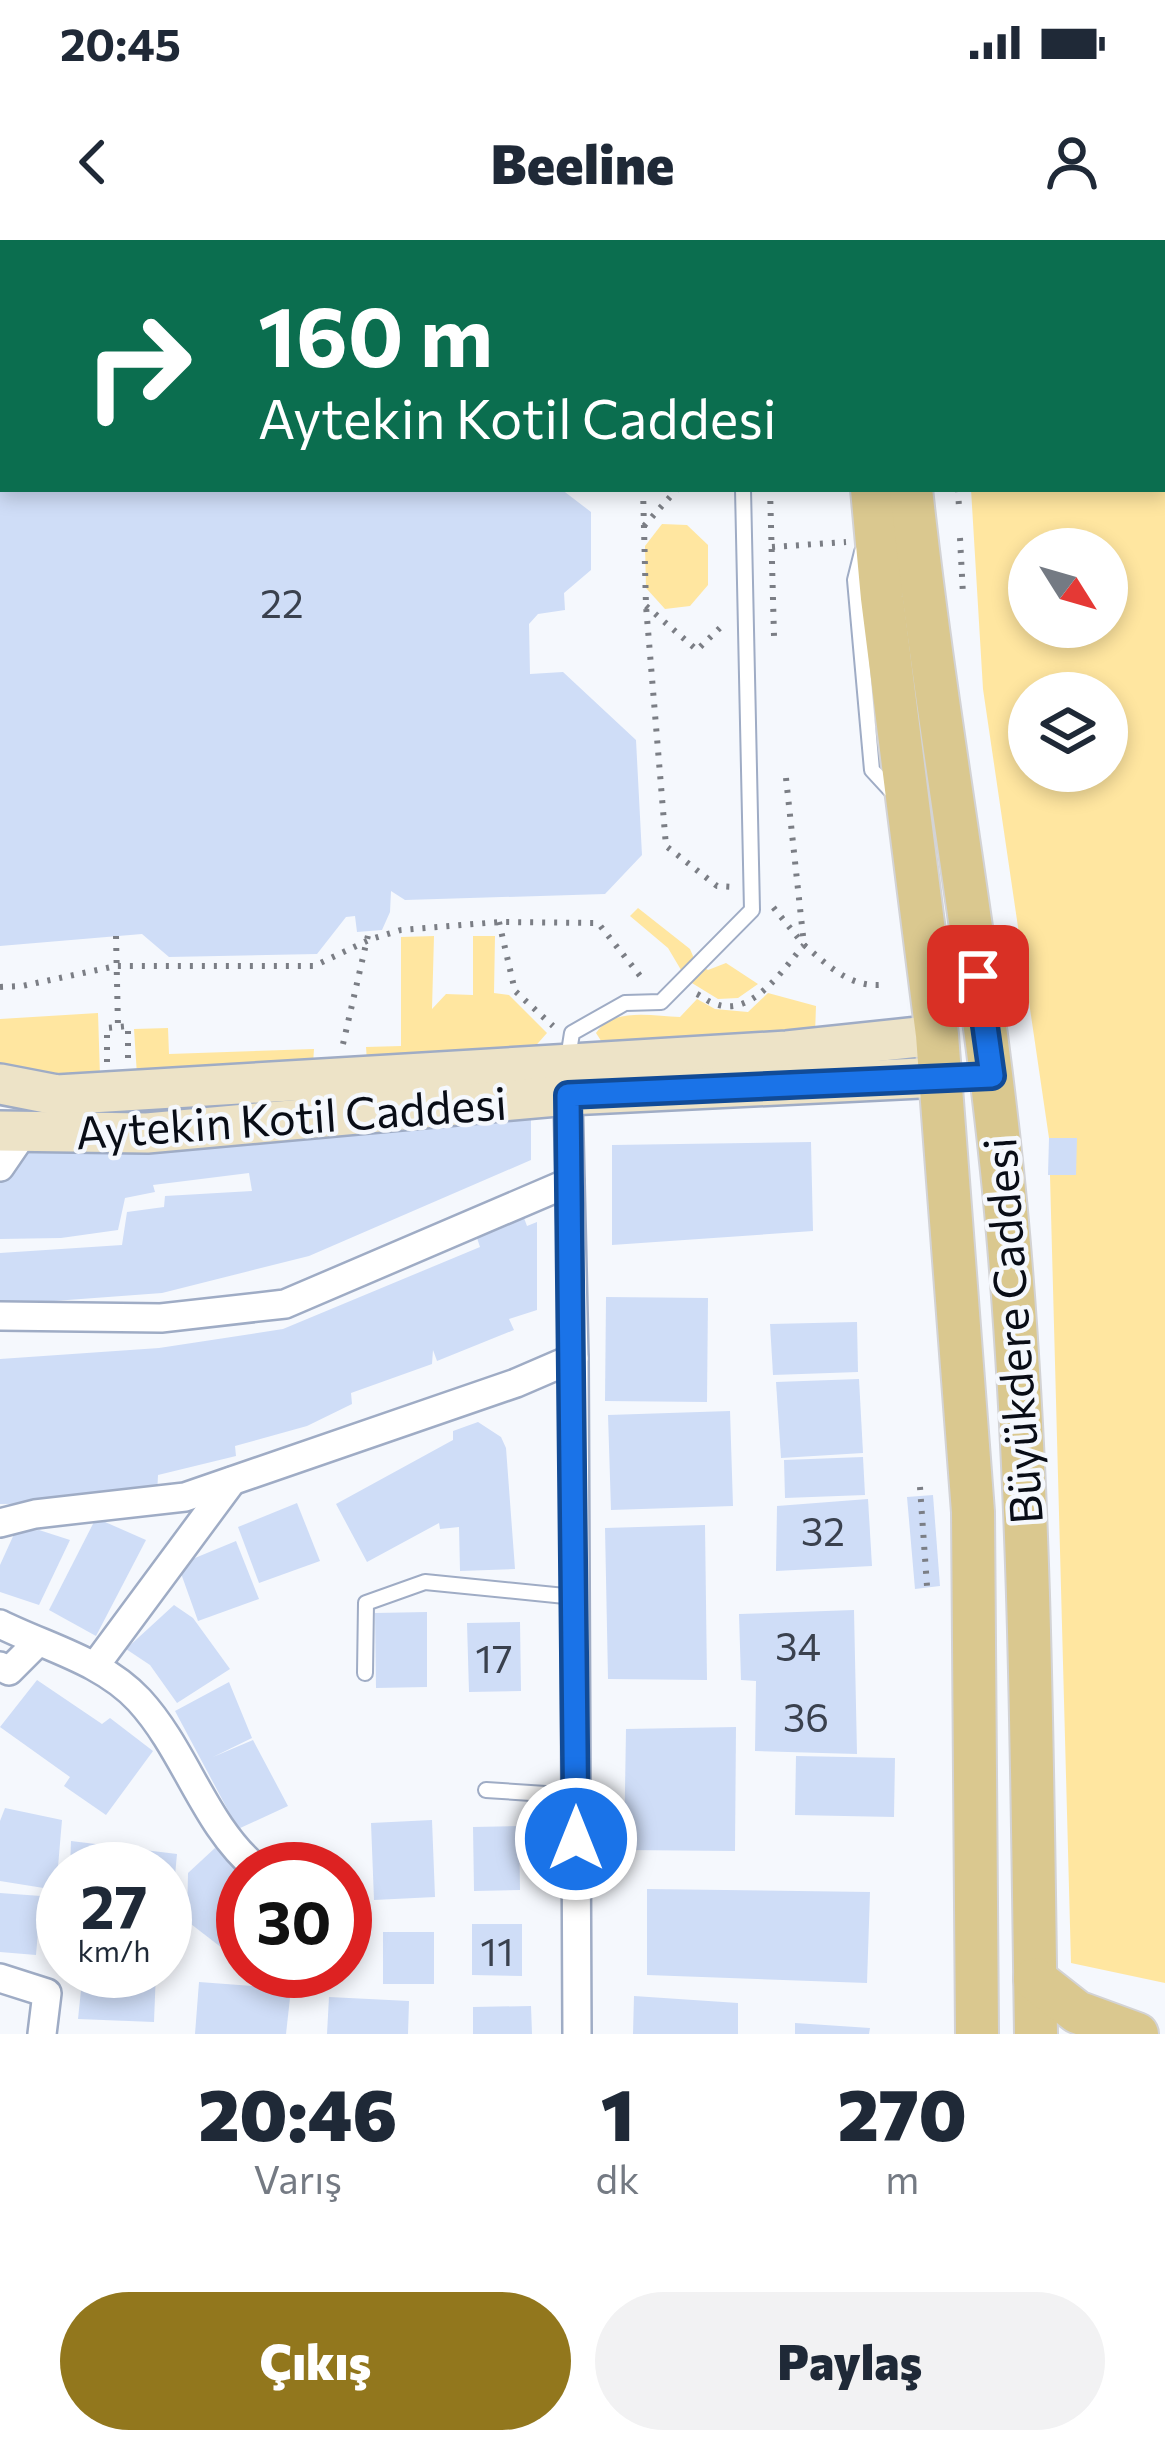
<!DOCTYPE html>
<html lang="tr">
<head>
<meta charset="utf-8">
<style>
	:root { --surface:#fff; --page:#f2f2f3; --text:#1f2937; --muted:#747a83; --accent:#92771d }
	body { margin:0; font-family:Commissioner,sans-serif; background:var(--page); color:var(--text); height:100vh; display:flex; flex-direction:column; font-size:45px; white-space:nowrap }
	* { box-sizing:border-box; margin:0 }
	p { font-size:39px; color:var(--muted) }
	.icon { flex:none; width:66px; height:66px; fill:none; stroke:currentColor; stroke-width:2; stroke-linecap:round; stroke-linejoin:round }
	.map { position:relative; height:1794px; overflow:hidden }
	.side { display:flex; flex-direction:column; background:var(--surface); flex:1 }
	.side>* { flex:none }
	.hud { position:absolute; left:0px; top:0px; width:1167px; height:252px; box-shadow:0 6px 18px #0003; background:#0b6e4f; color:#fff; overflow:hidden }
	.needle { width:78px; rotate:127deg }
	.tools { position:absolute; left:1008px; top:288px; display:grid; gap:24px }
	.tools a { display:grid; place-items:center; width:120px; height:120px; border-radius:50%; background:var(--surface); box-shadow:0 6px 18px #0003; font-size:60px }
	.speed { position:absolute; left:36px; top:1602px; display:flex; gap:24px; font-size:60px; font-weight:700; text-align:center }
	.speed>* { display:grid; place-content:center; width:156px; height:156px; border-radius:50%; background:var(--surface); box-shadow:0 6px 18px #0003; line-height:1 }
	.speed small { font-size:30px; font-weight:400 }
	.speed .limit { border:18px solid #d22; background:#fff; color:#111 }
	.pin { position:absolute; display:grid; place-items:center; width:102px; height:102px; color:#fff; margin:-51px; border-radius:24px; box-shadow:0 6px 18px #0006 }
	.me { position:absolute; width:132px; margin:-66px; rotate:0deg; stroke-linejoin:round; filter:drop-shadow(0 0 9px #0008) }
	.turn { display:flex; align-items:center; gap:42px; height:252px; padding:0 60px; font-size:54px }
	.turn .icon { width:156px; height:156px; stroke-width:2.5 }
	.turn b { display:block; font-size:84px; line-height:102px }
	.eta { display:flex; justify-content:space-evenly; align-items:center; height:204px; text-align:center }
	.eta b { font-size:72px; font-weight:800; line-height:84px }
	.action { display:flex; gap:24px; margin-top:auto; padding:24px 60px }
	.action a { flex:1; height:138px; border-radius:72px; background:var(--accent); color:#fff; font-size:48px; font-weight:800; line-height:138px; text-align:center }
	.action a+a { background:var(--page); color:var(--text) }
	.status { display:flex; justify-content:space-between; align-items:center; height:84px; padding:0 60px; background:var(--surface); direction:ltr }
	.status svg { height:33px; fill:currentColor }
	header { display:flex; justify-content:space-between; align-items:center; height:156px; padding:0 60px; background:var(--surface); font-size:54px; font-weight:800 }
	.map>svg:first-child { display:block }
	.green { fill:#ffe6a0; fill-rule:evenodd }
	.building { fill:#cfddf7 }
	.lines { fill:none; stroke-linecap:round; stroke-linejoin:round }
	.service-casing { stroke:#9facc5; stroke-width:18 }
	.minor-casing { stroke:#9facc5; stroke-width:32 }
	.secondary-casing { stroke:#9facc5; stroke-width:44 }
	.primary-casing { stroke:#d3d3d5; stroke-width:46 }
	.path { stroke:#7b7e85; stroke-width:6; stroke-dasharray:3 9; stroke-linecap:butt }
	.service { stroke:#fff; stroke-width:14 }
	.minor { stroke:#fff; stroke-width:27 }
	.secondary { stroke:#ede3c7; stroke-width:39 }
	.primary { stroke:#dac88f; stroke-width:42 }
	.route-casing { stroke:#114b97; stroke-width:30 }
	.route { stroke:#1a73e8; stroke-width:21 }
	.labels { text-anchor:middle; dominant-baseline:central; stroke-width:9; stroke-linejoin:round; paint-order:stroke }
	.number-label { font-size:39px; fill:#3a414e }
	.street-label { font-size:45px; fill:#090d16; stroke:#f5f8fd }
</style>
</head>
<body>
<div class="status"><b>20:45</b><svg viewBox="0 0 49 12"><path d="M0 12V9h3v3zM5 12V6h3v6zM10 12V3h3v9zM15 12V0h3v12zM26 1h20v11H26zM47 4h2v5h-2z"/></svg></div>
<header><svg class="icon" aria-label="back" viewBox="0 0 24 24"><path d="M15 5l-7 7 7 7"/></svg>Beeline<svg class="icon" aria-label="person" viewBox="0 0 24 24"><circle cx="12" cy="8" r="4"/><path d="M4 21q1-7 8-7t8 7"/></svg></header>
<div class="map">
<svg width="1165" height="1794" viewBox="0 0 1165 1794">
	<rect width="100%" height="100%" fill="#f5f8fd"/>
	<!-- green -->
	<g class="green">
		<path d="M941,0H1165V1743L1071,1723L1049,898L983,449L971,249H1164V3ZM1029,309H1107V387H1029ZM1029,453H1107V531H1029Z"/>
		<polygon points="662,284 687,285 708,305 708,345 690,366 665,369 646,348 645,306"/>
		<polygon points="638,668 690,709 696,723 708,730 726,723 758,744 738,758 718,759 687,740 668,708 630,676"/>
		<polygon points="434,696 432,769 446,754 473,755 473,696 495,696 494,753 509,755 547,793 531,811 367,821 366,807 401,806 401,697"/>
		<path d="M768,753L816,766L815,794L605,807L596,793C613,767 652,776 680,777L697,759L715,769L748,772Z"/>
		<polygon points="98,773 100,837 41,841 0,830 0,779"/>
		<polygon points="168,788 169,814 314,809 313,824 137,835 134,789"/>
	</g>
	<!-- building -->
	<g class="building">
		<polygon points="0,249 561,249 591,272 591,330 564,353 565,370 538,374 529,384 530,434 563,432 636,500 642,615 605,654 405,660 391,651 390,672 382,690 357,692 355,676 346,677 317,714 169,717 142,694 0,706"/>
		<polygon points="531,880 531,920 309,1016 162,1053 0,1065 0,1013 122,1005 127,972 164,967 165,956 252,951 249,933 153,945 155,952 125,958 118,990 61,998 0,999 0,931 13,911 394,885"/>
		<polygon points="1049,898 1077,898 1076,935 1048,935"/>
		<polygon points="811,902 813,991 612,1005 612,905"/>
		<polygon points="524,978 527,986 537,982 537,1070 509,1079 514,1090 437,1121 433,1110 432,1124 351,1153 352,1164 307,1186 235,1206 236,1216 158,1235 157,1255 106,1263 0,1264 0,1119 159,1108 283,1089 480,1007 477,998"/>
		<polygon points="606,1057 708,1058 707,1162 605,1161"/>
		<polygon points="857,1082 858,1132 773,1135 770,1084"/>
		<polygon points="859,1139 863,1213 781,1218 776,1142"/>
		<polygon points="730,1171 733,1266 611,1270 608,1175"/>
		<polygon points="478,1182 501,1197 506,1208 515,1329 460,1331 459,1287 440,1289 439,1283 367,1322 336,1264 453,1200 453,1191"/>
		<polygon points="863,1217 865,1255 785,1258 784,1220"/>
		<polygon points="933,1255 940,1346 915,1349 907,1257"/>
		<polygon points="868,1259 872,1326 776,1331 777,1266"/>
		<polygon points="297,1263 320,1321 259,1343 238,1287"/>
		<polygon points="96,1278 146,1300 96,1396 49,1370"/>
		<polygon points="705,1285 707,1440 608,1439 605,1288"/>
		<polygon points="39,1290 70,1300 39,1365 0,1352 0,1325 15,1292"/>
		<polygon points="236,1301 259,1359 198,1381 178,1325"/>
		<polygon points="174,1365 193,1378 230,1429 177,1463 150,1425 126,1409"/>
		<polygon points="854,1370 857,1514 755,1511 756,1441 741,1440 739,1374"/>
		<polygon points="427,1372 427,1447 376,1448 375,1373"/>
		<polygon points="520,1382 521,1451 469,1452 467,1383"/>
		<polygon points="37,1440 102,1484 110,1478 153,1511 106,1575 64,1546 70,1537 0,1487"/>
		<polygon points="229,1442 252,1498 213,1517 253,1500 288,1566 238,1589 175,1471"/>
		<polygon points="736,1487 735,1611 624,1610 626,1489"/>
		<polygon points="796,1516 895,1518 894,1577 795,1575"/>
		<polygon points="5,1568 62,1580 56,1650 0,1641 0,1581"/>
		<polygon points="432,1580 435,1657 374,1660 371,1583"/>
		<polygon points="519,1586 520,1650 474,1651 473,1587"/>
		<polygon points="71,1601 177,1614 170,1690 165,1690 165,1629 70,1629"/>
		<polygon points="215,1608 243,1633 243,1718 235,1718 187,1681 188,1633"/>
		<polygon points="647,1649 870,1652 867,1743 647,1735"/>
		<polygon points="0,1653 41,1656 36,1715 0,1712"/>
		<polygon points="472,1684 522,1684 522,1736 472,1735"/>
		<rect x="383" y="1692" width="51" height="52"/>
		<polygon points="83,1731 156,1731 154,1782 78,1779"/>
		<polygon points="199,1742 291,1749 286,1794 195,1794"/>
		<polygon points="634,1756 738,1763 738,1794 633,1794"/>
		<polygon points="329,1757 409,1761 408,1794 327,1794"/>
		<polygon points="531,1766 532,1794 473,1794 473,1767"/>
		<polygon points="795,1783 870,1788 869,1794 795,1794"/>
	</g>
	<g class="lines">
		<defs>
			<g id="service">
				<polyline points="757,3 759,0"/>
				<polyline points="862,312 855,340 872,530 895,555"/>
				<polyline points="568,818 572,793 625,763 661,762 752,670 743,249"/>
				<polyline points="365,1433 366,1363 425,1342 575,1357"/>
				<polyline points="486,1550 576,1556"/>
			</g>
			<g id="minor">
				<polyline points="568,855 574,1118 577,1794"/>
				<polyline points="0,927 24,892"/>
				<polyline points="0,1076 161,1078 285,1064 570,942"/>
				<polyline points="0,1283 35,1274 185,1257 516,1143 574,1118"/>
				<path d="M0,1384C46,1407 103,1421 139,1460C186,1511 204,1585 257,1629"/>
				<polyline points="0,1426 9,1431 38,1402"/>
				<polyline points="95,1426 232,1241"/>
				<polyline points="0,1738 47,1753 42,1794"/>
			</g>
			<g id="secondary">
				<polyline points="0,844 57,855 787,811 937,795"/>
				<polyline points="0,891 147,893 568,855 941,837"/>
			</g>
			<g id="primary">
				<polyline points="846,0 846,3"/>
				<polyline points="888,0 888,3"/>
				<polyline points="872,249 882,358 937,795 973,1272 977,1794"/>
				<path d="M911,249C938,502 988,752 1009,1005C1031,1267 1032,1531 1036,1794"/>
				<polyline points="1035,1739 1077,1772 1137,1794"/>
			</g>
		</defs>
		<!-- service casing -->
		<use href="#service" class="service-casing"/>
		<!-- minor casing -->
		<use href="#minor" class="minor-casing"/>
		<!-- secondary casing -->
		<use href="#secondary" class="secondary-casing"/>
		<!-- primary casing -->
		<use href="#primary" class="primary-casing"/>
		<!-- path -->
		<g class="path">
			<polyline points="679,3 682,0"/>
			<polyline points="710,3 711,0"/>
			<polyline points="643,249 646,366 666,606 717,646 735,647"/>
			<polyline points="770,249 774,396"/>
			<polyline points="958,249 959,268"/>
			<polyline points="644,286 677,249"/>
			<polyline points="960,298 963,355"/>
			<polyline points="772,307 846,302"/>
			<polyline points="646,366 697,410 725,383"/>
			<path d="M786,538L804,705C827,724 848,747 881,745"/>
			<polyline points="499,682 515,751 553,786"/>
			<polyline points="116,696 118,787"/>
			<polyline points="0,747 22,746 116,726 314,726 371,699 401,690 499,682 598,683 645,742"/>
			<path d="M697,754C703,757 707,761 713,763C751,780 783,729 804,705L773,667"/>
			<polyline points="343,804 369,691"/>
			<polyline points="107,822 107,788 128,786 128,820"/>
			<polyline points="920,1247 927,1346"/>
		</g>
		<!-- service -->
		<use href="#service" class="service"/>
		<!-- minor -->
		<use href="#minor" class="minor"/>
		<!-- secondary -->
		<use href="#secondary" class="secondary"/>
		<!-- primary -->
		<use href="#primary" class="primary"/>
	</g>
	<g class="lines">
		<defs>
			<polyline id="route" points="576,1599 568,855 992,836 978,736"/>
		</defs>
		<!-- route casing -->
		<use href="#route" class="route-casing"/>
		<!-- route -->
		<use href="#route" class="route"/>
	</g>
	<g class="labels">
		<!-- number labels -->
		<g class="number-label">
			<text x="282" y="362">22</text>
			<text x="823" y="1290">32</text>
			<text x="798" y="1405">34</text>
			<text x="494" y="1417">17</text>
			<text x="806" y="1476">36</text>
			<text x="497" y="1710">11</text>
		</g>
		<!-- street labels -->
		<g class="street-label">
			<text transform="translate(291 876) rotate(-4)">Aytekin Kotil Caddesi</text>
			<text transform="translate(1011 1091) rotate(-94)">Büyükdere Caddesi</text>
		</g>
	</g>
</svg>
<div class="tools">
<a><svg class="needle" viewBox="-14 -14 28 28"><path d="M0-13l5 13h-10z" fill="#e53935"/><path d="M0 13l5-13h-10z" fill="#747a83"/></svg></a>
<a><svg class="icon" aria-label="layers" viewBox="0 0 24 24"><path d="M12 4l9 5-9 5-9-5zM3 14l9 5 9-5"/></svg></a>
</div>
<div class="speed"><div>27<small>km/h</small></div><div class="limit">30</div></div>
<div class="pin" style="left:978px;top:736px;background:#d93025"><svg class="icon" aria-label="arrive" viewBox="0 0 24 24"><path d="M6 21V4h12l-3 4 3 4H6"/></svg></div>
<svg class="me" style="left:576px;top:1599px" viewBox="-20 -20 40 40"><circle r="17" fill="#1a73e8" stroke="#fff" stroke-width="3"/><path d="M0-11L8 9 0 5-8 9z" fill="#fff"/></svg>
<div class="hud">
<div class="turn"><svg class="icon" aria-label="right" viewBox="0 0 24 24"><path d="M7 20v-9h11M14 6l5 5-5 5"/></svg><div><b>160 m</b>Aytekin Kotil Caddesi</div></div>
</div>
</div>
<section class="side">
<div class="eta">
<div><b>20:46</b><p>Varış</p></div>
<div><b>1</b><p>dk</p></div>
<div><b>270</b><p>m</p></div>
</div>
<div class="action"><a>Çıkış</a><a>Paylaş</a></div>
</section>
</body>
</html>
